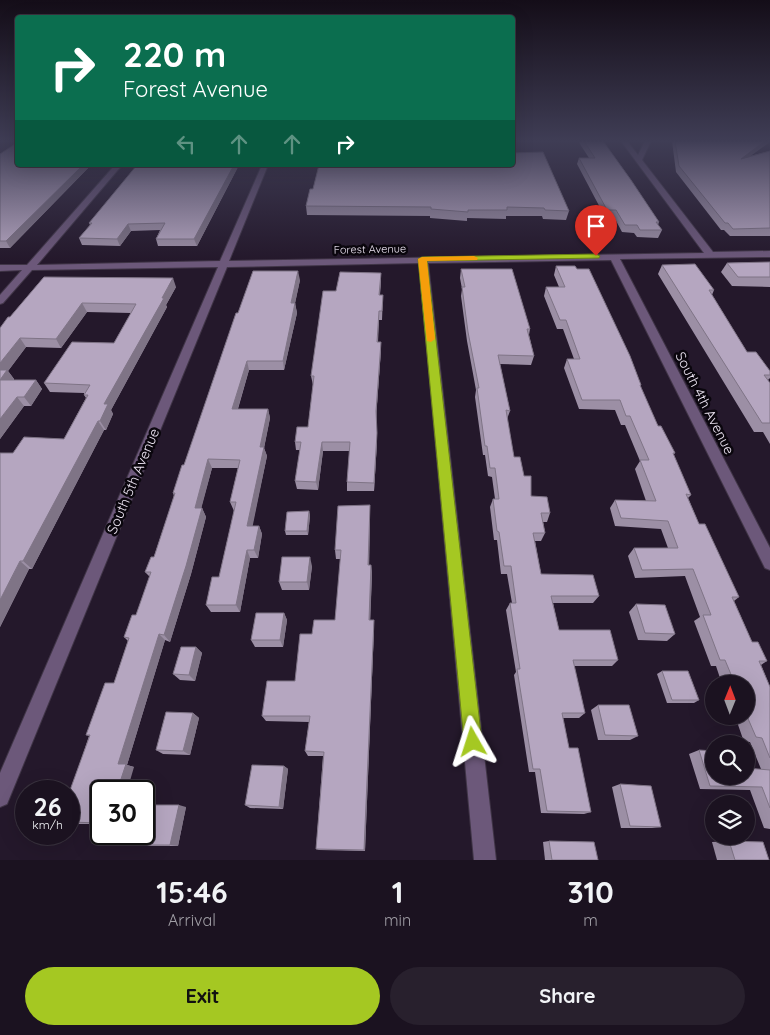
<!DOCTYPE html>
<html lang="en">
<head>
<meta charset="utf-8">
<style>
	:root { --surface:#1b1220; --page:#28202d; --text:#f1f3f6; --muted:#a09ea5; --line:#39323e; --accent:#a5c822 }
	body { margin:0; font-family:Quicksand,sans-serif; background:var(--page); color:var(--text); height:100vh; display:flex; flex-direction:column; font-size:19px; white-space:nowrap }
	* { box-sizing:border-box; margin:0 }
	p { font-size:16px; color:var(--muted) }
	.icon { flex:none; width:28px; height:28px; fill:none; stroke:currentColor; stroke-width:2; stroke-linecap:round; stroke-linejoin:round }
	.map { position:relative; height:860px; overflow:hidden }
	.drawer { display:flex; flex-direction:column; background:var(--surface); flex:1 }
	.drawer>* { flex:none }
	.banner { position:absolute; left:15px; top:15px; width:500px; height:152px; border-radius:5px; box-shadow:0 5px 20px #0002,0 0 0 1px var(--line); background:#0b6e4f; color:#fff; overflow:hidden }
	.needle { width:32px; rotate:1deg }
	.controls { position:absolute; left:705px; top:675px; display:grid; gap:10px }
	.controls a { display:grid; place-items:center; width:50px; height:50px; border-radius:50%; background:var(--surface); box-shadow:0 5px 20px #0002,0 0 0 1px var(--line); font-size:25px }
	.speed { position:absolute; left:15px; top:780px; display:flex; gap:10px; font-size:25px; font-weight:700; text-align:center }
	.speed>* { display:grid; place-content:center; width:65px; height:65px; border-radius:50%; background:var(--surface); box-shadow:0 5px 20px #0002,0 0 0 1px var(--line); line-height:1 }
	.speed small { font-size:12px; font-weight:400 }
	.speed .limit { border:2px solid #111; border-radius:8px; background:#fff; color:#111 }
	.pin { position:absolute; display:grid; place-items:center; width:42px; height:42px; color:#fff; margin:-51px -21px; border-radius:50% 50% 50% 0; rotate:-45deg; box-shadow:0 0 5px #0007 }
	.pin .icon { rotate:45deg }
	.me { position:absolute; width:55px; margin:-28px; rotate:354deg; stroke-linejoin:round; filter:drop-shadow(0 0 4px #0008) }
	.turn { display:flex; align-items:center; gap:18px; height:105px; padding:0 25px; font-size:22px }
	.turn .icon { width:65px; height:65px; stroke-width:2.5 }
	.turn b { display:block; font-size:35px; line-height:42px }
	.lanes { display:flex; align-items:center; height:48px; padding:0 25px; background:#0003; justify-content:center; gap:25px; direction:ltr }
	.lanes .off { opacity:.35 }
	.eta { display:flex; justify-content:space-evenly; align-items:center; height:85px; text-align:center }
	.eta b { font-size:30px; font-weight:800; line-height:35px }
	.action { display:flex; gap:10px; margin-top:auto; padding:10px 25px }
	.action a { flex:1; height:58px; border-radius:30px; background:var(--accent); color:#111; font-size:20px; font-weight:800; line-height:58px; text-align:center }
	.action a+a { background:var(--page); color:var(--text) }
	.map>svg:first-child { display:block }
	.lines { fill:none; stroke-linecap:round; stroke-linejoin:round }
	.street-casing { stroke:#403547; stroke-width:2 }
	.street { fill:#6c587a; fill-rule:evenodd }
	.wall { fill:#9c8fa5 }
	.shaded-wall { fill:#7f7486 }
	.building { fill:#b5a6c0; stroke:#7f7486 }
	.route { fill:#a5c822; stroke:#6b8216 }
	.slow { fill:#f59e0b }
	.labels { text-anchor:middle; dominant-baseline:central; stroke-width:5; stroke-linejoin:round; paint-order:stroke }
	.far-street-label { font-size:11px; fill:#ece4f2; stroke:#0a060d }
	.street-label { font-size:14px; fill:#ece4f2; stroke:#0a060d }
</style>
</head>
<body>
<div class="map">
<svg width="770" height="860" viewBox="0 0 770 860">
	<rect width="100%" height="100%" fill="#24182b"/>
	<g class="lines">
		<defs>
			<polygon id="street" points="621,141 627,141 638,155 645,141 651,141 642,160 713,252 770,251 770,257 620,259 770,548 770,570 765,568 611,260 428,263 496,860 474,860 419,263 227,267 7,804 0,807 0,773 218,267 32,270 3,303 0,304 0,295 22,270 0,271 0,265 27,265 115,165 122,165 37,265 220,261 262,165 268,165 229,261 704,253"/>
		</defs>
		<!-- street casing -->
		<use href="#street" class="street-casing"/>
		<!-- street -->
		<use href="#street" class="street"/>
	</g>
	<!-- wall -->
	<g class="wall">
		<polygon points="578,141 603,141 659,222 658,225 662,230 658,238 637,237 634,233 622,232 614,217 605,217 577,164 579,158 589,158"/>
		<polygon points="672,141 770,141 750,156 770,151 770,236 730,236 724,230 721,230 676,172"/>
		<polygon points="0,154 18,165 91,165 10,248 0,248"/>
		<polygon points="239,165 197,246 158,246 156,239 160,230 131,231 120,246 82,245 79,238 90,225 89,223"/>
		<polygon points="319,165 569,211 566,220 543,219 542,216 506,216 506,219 467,218 467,221 430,218 430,216 307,215 306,206 313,189"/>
		<polygon points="770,262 770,287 732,286 721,272 727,263"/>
		<polygon points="662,265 714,290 712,295 747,352 770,371 770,378 768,380 770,383 770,444 763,432 754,432 658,274"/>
		<polygon points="556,266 641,385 640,387 658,426 675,453 673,455 691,495 688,498 699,524 739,597 734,601 752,642 767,661 761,665 770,687 770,829 764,828 750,790 700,789 689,754 699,750 714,776 761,769 750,742 744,742 735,716 746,716 746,684 722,684 716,666 711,666 694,621 700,617 685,576 635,578 628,556 634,548 668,548 661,529 615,526 610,508 615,500 646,501 635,469 640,461 625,425 621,425 615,410 579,409 564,368 567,359 574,359 563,329 557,329 544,296 546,287 559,287 554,275"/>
		<polygon points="461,269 530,329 529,335 534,356 531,365 500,364 510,411 507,419 514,457 524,476 531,496 550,513 547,522 543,522 545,533 541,541 535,541 541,574 599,596 593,603 553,603 559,630 618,660 612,666 574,666 585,713 579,718 563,718 569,748 591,812 584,814 541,813 535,772 529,772 514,675 516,672 506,610 510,603 512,603 507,574 501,574 497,540 494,540 490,507 493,499 495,499 492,477 488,476 485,455 483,455 475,397 476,390 467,341 461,296 462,289 460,278"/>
		<polygon points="381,273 381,281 380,295 383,295 382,320 379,320 378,342 381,350 376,417 377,442 374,491 347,491 347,482 350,451 323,451 318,490 297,489 295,481 300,450 296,450 295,442 308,427 313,385 311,376 336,291"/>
		<polygon points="44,277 176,287 166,305 167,307 111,410 113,414 106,430 104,430 32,569 29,569 0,627 0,453 13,453 64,439 86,398 84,395 84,393 50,392 44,383 114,343 131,313 87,312 61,348 26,347 8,371 14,379 14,380 36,380 42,389 31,406 24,406 0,439 0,328 10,317"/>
		<polygon points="300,280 295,303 297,313 284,370 249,370 238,409 268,409 270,418 264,448 267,456 252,526 259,526 262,534 258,558 250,558 240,612 211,612 206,605 219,577 234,511 230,502 238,468 212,468 201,508 202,508 206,517 191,574 170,642 165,640 127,765 134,767 101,791 101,824 78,824 69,822 75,799 69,797 89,736 86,735 114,683 128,641 124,637 136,615 150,577 145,572 154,557 174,496 173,493 184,465 238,313"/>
		<polygon points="370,505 369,565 371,565 372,574 370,620 374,628 365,851 319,850 316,849 323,756 308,756 305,751 309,722 266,721 262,716 295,681 312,634 335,620 341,559 336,559 335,550"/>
		<polygon points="309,511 310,516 308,535 286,535 285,531"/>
		<polygon points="312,566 309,590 282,590 279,582"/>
		<polygon points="636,604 675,634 667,641 638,640 629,612"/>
		<polygon points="284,613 287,620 283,647 255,647 251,640"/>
		<polygon points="196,647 202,653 195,681 180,680 173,674"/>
		<polygon points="662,671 699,700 694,703 667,703 657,674"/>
		<polygon points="598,705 638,736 630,740 598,740 591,710"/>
		<polygon points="193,713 199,718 190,755 163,754 156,750"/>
		<polygon points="284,766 288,769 283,809 250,808 245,805"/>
		<polygon points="620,784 661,827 652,828 621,828 612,787"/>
		<polygon points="186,807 178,846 141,846 132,845"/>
		<polygon points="549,841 598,860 545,860 543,842"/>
		<polygon points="729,841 769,860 717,860 712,842"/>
	</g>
	<!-- shaded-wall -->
	<g class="shaded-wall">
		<polygon points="765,141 770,142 738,165 741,159"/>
		<polygon points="83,165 91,165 10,248 6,241"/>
		<polygon points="234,165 239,165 197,246 194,239"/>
		<polygon points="128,224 131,231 120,246 117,239"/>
		<polygon points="298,271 300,280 293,313 291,303"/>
		<polygon points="381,273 381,281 379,304 379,295"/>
		<polygon points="173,278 176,287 166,305 167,307 111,410 113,414 106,430 100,421 104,404"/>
		<polygon points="82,303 87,312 61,348 56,339"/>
		<polygon points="295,303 297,313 284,370 283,361"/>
		<polygon points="20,338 26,347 8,371 14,379 7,389 0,380 0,363"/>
		<polygon points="381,342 381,350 376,420 376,411"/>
		<polygon points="247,361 249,370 235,418 232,409"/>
		<polygon points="36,380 42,389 31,406 24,397"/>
		<polygon points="17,397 24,406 0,439 0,419"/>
		<polygon points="268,409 270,418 264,448 267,456 251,534 247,526 260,447"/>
		<polygon points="98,421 104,430 32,569 23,561"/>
		<polygon points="377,433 377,442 374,491 374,483"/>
		<polygon points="322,442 323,451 318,490 316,482"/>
		<polygon points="208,459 212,468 199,517 195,508"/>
		<polygon points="370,505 370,515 369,574 368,565"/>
		<polygon points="202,508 206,517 191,574 170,642 164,635"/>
		<polygon points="309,511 310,516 308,535 307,531"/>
		<polygon points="259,526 262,534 258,558 254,550"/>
		<polygon points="247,550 250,558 240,612 236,605"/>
		<polygon points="310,557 312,566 309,590 307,582"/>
		<polygon points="20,561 29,569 0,627 0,600"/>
		<polygon points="371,565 372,574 370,628 369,620"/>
		<polygon points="284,613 287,620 283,647 280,640"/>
		<polygon points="374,620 374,628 365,851 364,850"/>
		<polygon points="159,634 165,640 127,765 134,767 127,791 117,791 118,764"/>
		<polygon points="196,647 202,653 195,681 189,675"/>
		<polygon points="193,713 199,718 190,755 183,751"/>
		<polygon points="284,766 288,769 283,809 279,807"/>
		<polygon points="179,805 186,807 178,846 170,845"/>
	</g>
	<!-- building -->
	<g class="building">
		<polygon points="584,141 603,141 631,180 659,222 656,222 662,230 640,230 637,225 625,225 616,210 607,210 579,158 595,158"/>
		<polygon points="675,141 765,141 741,159 770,151 770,228 733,229 728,223 725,223 679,166"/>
		<polygon points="18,142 18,165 83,165 6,241 0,241 0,154"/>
		<polygon points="543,152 569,211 545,210 544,208 507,207 507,210 468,210 468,212 431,209 431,207 306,206 310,189 313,189 319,165 512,165 512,153"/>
		<polygon points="137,165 234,165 194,239 156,239 165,223 128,224 117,239 79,238 92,223 89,223"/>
		<polygon points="770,262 770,277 738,277 727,263"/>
		<polygon points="695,264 714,290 709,290 747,352 756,352 770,371 770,375 764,375 770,383 770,423 762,423 662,265"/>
		<polygon points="556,266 575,266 577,269 589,269 630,356 641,385 640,385 658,426 661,426 675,453 673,453 691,495 686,494 699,524 705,524 739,597 732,597 752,642 758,642 767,661 759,661 770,687 770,758 762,738 756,737 746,714 746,684 735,684 725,660 720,660 703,615 711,615 693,569 642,570 634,548 678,548 668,521 621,518 615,500 656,501 640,460 649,460 630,416 626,416 620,400 582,400 567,359 580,359 566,320 560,320 546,287 565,287"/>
		<polygon points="461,269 512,269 530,329 527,329 534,356 498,355 510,411 506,410 514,457 520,457 524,476 531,476 531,496 547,497 550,513 541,513 545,533 533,533 541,574 593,575 599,596 551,596 559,630 610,630 618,660 573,660 585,713 562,713 569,748 578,748 591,812 547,811 540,769 533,769 517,669 520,669 510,603 516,603 511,566 504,566 499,532 497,531 493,499 499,499 495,468 490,468 487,446 485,446 477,388 479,388 468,332 462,287 465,287"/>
		<polygon points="253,271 298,271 291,303 295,303 283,361 247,361 232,409 268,409 260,447 264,447 247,526 259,526 254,550 247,550 236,605 206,605 212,577 219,577 236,502 230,502 240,460 208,459 195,508 202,508 186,566 164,635 159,634 118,764 126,764 117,791 101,791 101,823 69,822 69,817 76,797 69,797 69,793 90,735 86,735 105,683 114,683 129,638 124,637 132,615 136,615 151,572 145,572 151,557 154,557 175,493 173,493 182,465 184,465 236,313 238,313"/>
		<polygon points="340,272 381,273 379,295 383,295 382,311 379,311 377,342 381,342 376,411 377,433 374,483 347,482 350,442 322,442 316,482 295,481 301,442 295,442 297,427 308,427 314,376 311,376 323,291 336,291"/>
		<polygon points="44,277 173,278 162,298 164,298 104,404 108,404 100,421 98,421 23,561 20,561 0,600 0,453 13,453 24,437 64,439 88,395 84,395 90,385 44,383 72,342 114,343 136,304 82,303 56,339 20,338 0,363 0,328 8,317 10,317"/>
		<polygon points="0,370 7,370 0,380 36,380 24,397 17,397 0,419"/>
		<polygon points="370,505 368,565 371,565 369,620 374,620 364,850 316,849 324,752 305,751 310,716 262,716 267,681 295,681 300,634 312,634 314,620 335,620 341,550 335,550 338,506"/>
		<polygon points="309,511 307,531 285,531 287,512"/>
		<polygon points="282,557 310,557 307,582 279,582"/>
		<polygon points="636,604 665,605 675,634 645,633"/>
		<polygon points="256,613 284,613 280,640 251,640"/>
		<polygon points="181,647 196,647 189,675 173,674"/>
		<polygon points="662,671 688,671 699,700 672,700"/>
		<polygon points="598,705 629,705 638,736 605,735"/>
		<polygon points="166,712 193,713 183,751 156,750"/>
		<polygon points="699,750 714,751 714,776 746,776 746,768 770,770 770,808 762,787 710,786"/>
		<polygon points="252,765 284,766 279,807 245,805"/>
		<polygon points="620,784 651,786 661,827 630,826"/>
		<polygon points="144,805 179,805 170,845 132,845 134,834 144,834"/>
		<polygon points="549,841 594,842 598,860 552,860"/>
		<polygon points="729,841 763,842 769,860 735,860"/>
	</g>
	<!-- sky -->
	<linearGradient id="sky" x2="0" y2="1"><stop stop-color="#140d18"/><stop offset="0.54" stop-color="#3f3d55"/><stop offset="1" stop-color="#3f3d55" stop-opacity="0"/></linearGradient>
	<rect width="770" height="261" fill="url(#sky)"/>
	<!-- route -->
	<polygon class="route" points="596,254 600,256 599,258 427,261 482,742 479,748 473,750 467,748 464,742 418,259 422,257"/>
	<!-- slow -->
	<polygon class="slow" points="474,256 478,258 477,260 427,261 435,339 431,342 427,341 418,259 422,257"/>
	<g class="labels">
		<!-- far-street labels -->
		<g class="far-street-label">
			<text transform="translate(370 249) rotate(-1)">Forest Avenue</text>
		</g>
		<!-- street labels -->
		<g class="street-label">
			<text transform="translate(705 403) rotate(63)">South 4th Avenue</text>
			<text transform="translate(133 481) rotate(-67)">South 5th Avenue</text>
		</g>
	</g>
</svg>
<div class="controls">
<a><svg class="needle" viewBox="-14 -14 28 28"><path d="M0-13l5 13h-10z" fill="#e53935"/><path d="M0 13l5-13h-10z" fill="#a09ea5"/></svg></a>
<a><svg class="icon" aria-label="search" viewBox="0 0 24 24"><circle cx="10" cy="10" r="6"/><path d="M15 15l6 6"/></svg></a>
<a><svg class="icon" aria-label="layers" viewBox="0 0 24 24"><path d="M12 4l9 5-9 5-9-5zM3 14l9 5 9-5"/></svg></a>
</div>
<div class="speed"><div>26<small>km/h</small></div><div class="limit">30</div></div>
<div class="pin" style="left:596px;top:256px;background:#d93025"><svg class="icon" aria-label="arrive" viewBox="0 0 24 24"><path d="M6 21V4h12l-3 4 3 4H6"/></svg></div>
<svg class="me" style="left:473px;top:742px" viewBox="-20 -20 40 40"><path d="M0-17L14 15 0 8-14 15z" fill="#a5c822" stroke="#fff" stroke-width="4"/></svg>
<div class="banner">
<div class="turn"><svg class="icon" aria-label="right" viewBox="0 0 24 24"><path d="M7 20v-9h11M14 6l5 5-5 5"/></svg><div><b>220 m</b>Forest Avenue</div></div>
<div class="lanes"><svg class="icon off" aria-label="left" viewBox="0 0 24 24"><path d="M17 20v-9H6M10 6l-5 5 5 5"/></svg><svg class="icon off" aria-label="ahead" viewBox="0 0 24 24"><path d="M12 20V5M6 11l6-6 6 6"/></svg><svg class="icon off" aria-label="ahead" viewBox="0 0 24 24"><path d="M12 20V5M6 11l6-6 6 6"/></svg><svg class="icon" aria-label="right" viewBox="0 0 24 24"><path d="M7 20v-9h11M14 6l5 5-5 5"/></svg></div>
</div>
</div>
<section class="drawer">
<div class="eta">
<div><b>15:46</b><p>Arrival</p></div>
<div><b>1</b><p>min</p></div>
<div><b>310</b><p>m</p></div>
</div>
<div class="action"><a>Exit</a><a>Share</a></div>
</section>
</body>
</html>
